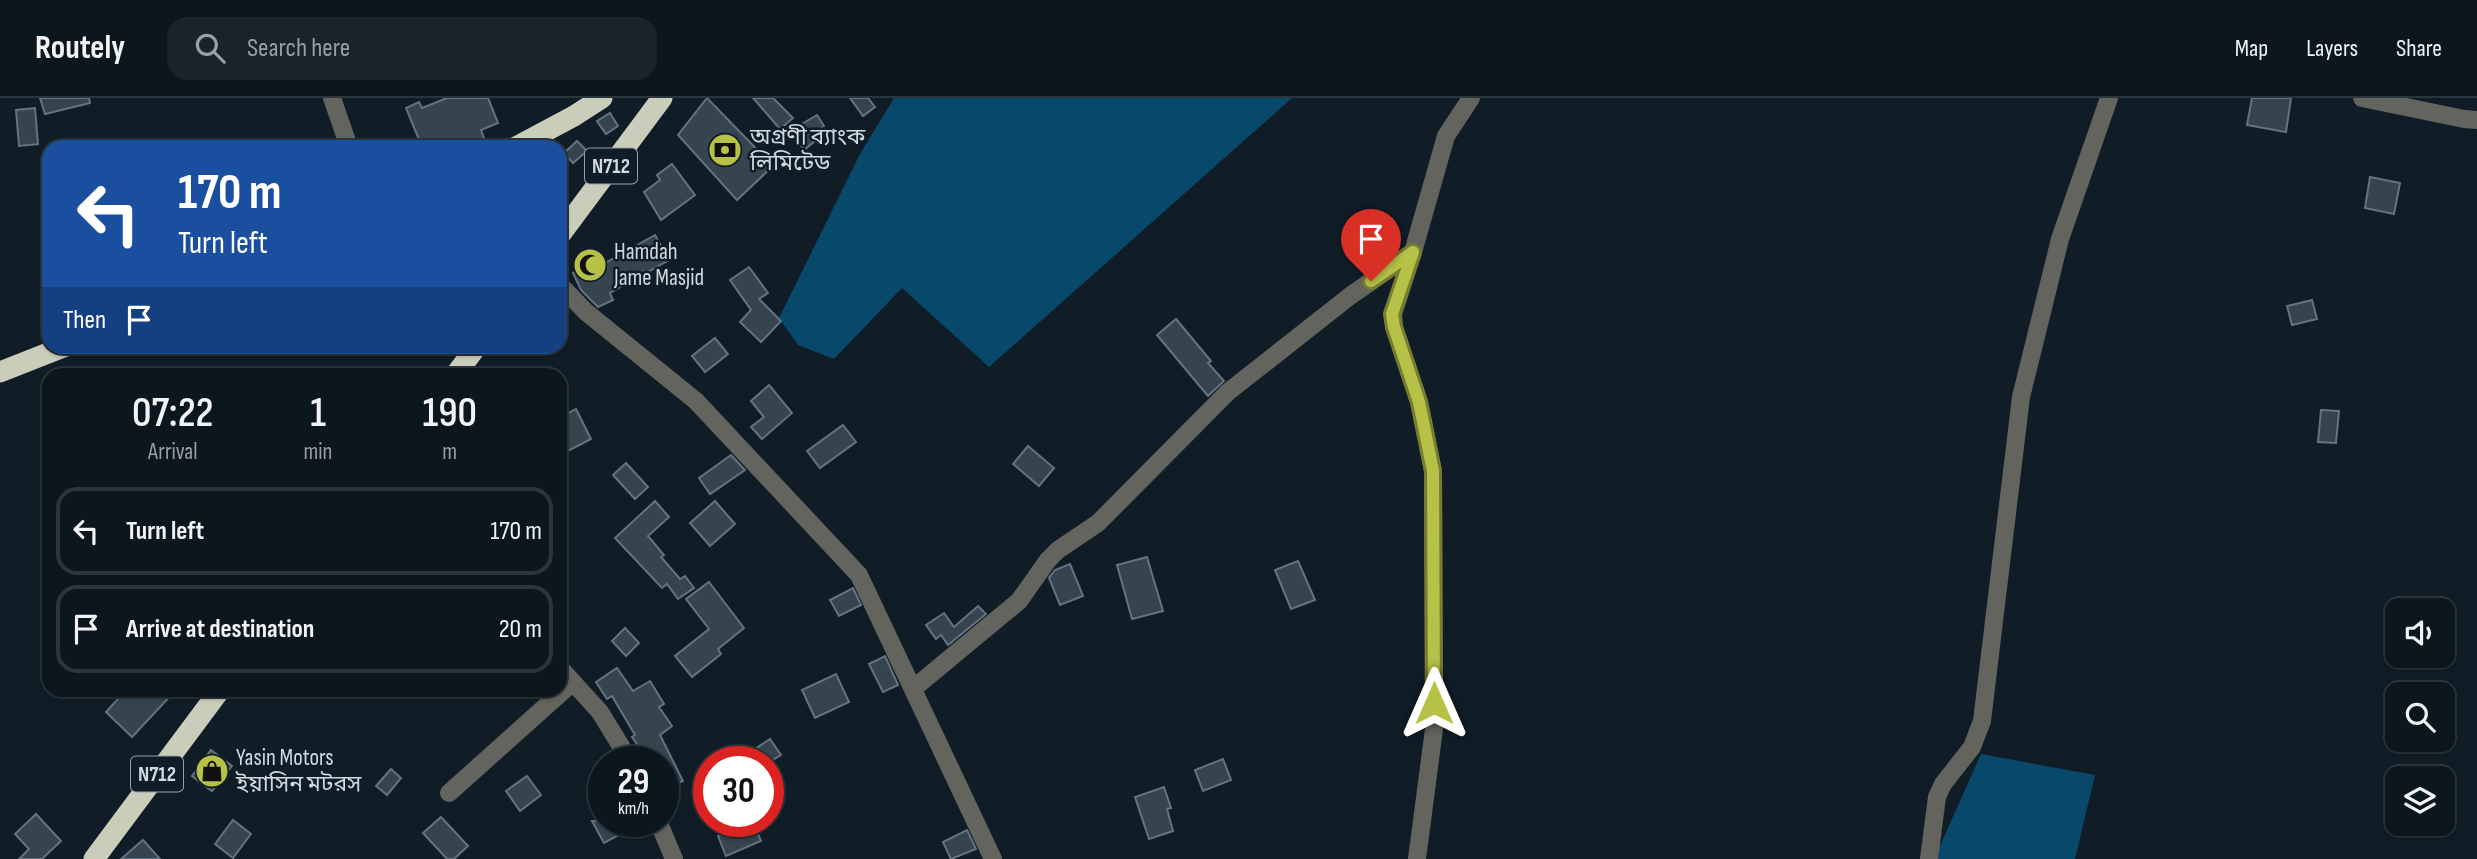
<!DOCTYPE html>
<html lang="en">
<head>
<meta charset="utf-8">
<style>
	:root { --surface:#0c161d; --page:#1a232a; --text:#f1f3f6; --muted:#9a9fa4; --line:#2c353b }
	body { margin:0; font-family:"Sofia Sans Condensed","Noto Sans Bengali",sans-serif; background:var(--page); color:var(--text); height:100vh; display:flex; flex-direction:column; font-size:26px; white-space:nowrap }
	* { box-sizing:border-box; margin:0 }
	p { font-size:23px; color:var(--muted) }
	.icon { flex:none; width:38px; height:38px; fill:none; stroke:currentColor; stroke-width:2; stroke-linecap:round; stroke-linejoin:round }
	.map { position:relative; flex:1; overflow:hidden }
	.panel { position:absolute; left:42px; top:270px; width:525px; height:329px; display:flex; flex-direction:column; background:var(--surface); border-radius:21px; box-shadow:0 2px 5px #0004,0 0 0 2px var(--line) }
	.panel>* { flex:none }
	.hud { position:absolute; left:42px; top:42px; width:525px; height:214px; border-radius:21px; box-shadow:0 2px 5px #0004,0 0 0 2px var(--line); background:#1a4fa0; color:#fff; overflow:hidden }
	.controls { position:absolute; left:2385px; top:500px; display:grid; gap:14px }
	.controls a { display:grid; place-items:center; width:70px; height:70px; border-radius:14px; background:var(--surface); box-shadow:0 2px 5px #0004,0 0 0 2px var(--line); font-size:35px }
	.speed { position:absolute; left:588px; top:648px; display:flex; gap:14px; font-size:35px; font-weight:700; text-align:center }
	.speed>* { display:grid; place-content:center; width:91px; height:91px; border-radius:50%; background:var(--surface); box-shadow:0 2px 5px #0004,0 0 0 2px var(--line); line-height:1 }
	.speed small { font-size:18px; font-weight:400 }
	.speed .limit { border:10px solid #d22; background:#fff; color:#111 }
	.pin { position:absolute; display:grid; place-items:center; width:60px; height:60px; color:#fff; margin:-72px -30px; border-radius:50% 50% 50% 0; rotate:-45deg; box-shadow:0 0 7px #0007 }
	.pin .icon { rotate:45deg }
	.me { position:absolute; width:77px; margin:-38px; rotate:0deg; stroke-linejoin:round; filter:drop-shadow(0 0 5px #0008) }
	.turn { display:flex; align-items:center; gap:24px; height:147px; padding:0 21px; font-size:32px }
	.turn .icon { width:91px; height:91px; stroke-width:2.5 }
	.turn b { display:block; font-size:49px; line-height:60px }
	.then { display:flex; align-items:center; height:66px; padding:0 21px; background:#0003; gap:14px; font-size:26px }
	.eta { display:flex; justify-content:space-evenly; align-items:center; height:119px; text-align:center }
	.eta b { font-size:42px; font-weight:600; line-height:49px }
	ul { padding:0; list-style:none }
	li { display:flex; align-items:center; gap:21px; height:88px; margin:0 14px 10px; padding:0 7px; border:4px solid var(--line); border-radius:21px }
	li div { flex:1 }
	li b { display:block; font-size:26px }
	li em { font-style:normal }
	header { display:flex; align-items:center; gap:42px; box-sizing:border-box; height:98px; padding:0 35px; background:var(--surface); border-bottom:2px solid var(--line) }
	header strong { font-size:33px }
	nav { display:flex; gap:38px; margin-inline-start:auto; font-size:24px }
	.search { width:490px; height:63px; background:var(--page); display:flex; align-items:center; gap:18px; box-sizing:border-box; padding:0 24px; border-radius:21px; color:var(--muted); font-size:26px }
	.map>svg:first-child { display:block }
	.water { fill:#08486a }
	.building { fill:#35444e; stroke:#63737f; stroke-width:2 }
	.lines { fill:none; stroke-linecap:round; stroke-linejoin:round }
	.minor { stroke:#63645d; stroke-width:18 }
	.highway { stroke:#cacdba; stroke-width:21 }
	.route-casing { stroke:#767d2f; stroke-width:18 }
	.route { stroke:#b6c148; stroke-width:12 }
	.labels { text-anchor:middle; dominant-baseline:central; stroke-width:5; stroke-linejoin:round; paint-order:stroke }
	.shield { fill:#101d27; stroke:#97a1a9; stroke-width:2 }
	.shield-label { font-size:21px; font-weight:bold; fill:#d1dae1 }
	.poi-label { font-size:23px; fill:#d1dae1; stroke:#101d27; text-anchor:start }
</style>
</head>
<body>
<header>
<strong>Routely</strong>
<div class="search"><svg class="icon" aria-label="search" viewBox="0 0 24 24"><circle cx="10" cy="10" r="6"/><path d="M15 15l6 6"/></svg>Search here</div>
<nav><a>Map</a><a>Layers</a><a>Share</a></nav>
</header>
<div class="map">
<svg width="2477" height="761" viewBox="0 0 2477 761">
	<rect width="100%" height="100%" fill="#101d27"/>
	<!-- water -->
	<g class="water">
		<polygon points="894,0 1292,0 989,269 902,190 834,261 798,247 779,220 860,56"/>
		<polygon points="1981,656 2095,677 2075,761 1938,761 1939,750"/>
	</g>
	<!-- building -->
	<g class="building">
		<polygon points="40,0 89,0 90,5 45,16"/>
		<polygon points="447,0 488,0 498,25 481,32 485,43 470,49 422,49 406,10 419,4 422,10"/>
		<polygon points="707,0 773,68 737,102 678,37"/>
		<polygon points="753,0 773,0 793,20 780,31"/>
		<polygon points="850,0 868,0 875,9 863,18"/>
		<polygon points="2252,0 2291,0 2286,34 2247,27"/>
		<polygon points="35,10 38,46 19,48 16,12"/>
		<polygon points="610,15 618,28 606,36 597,23"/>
		<polygon points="817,17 824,28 810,37 815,43 804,52 790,33"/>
		<polygon points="577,43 587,53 573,65 564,55"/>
		<polygon points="672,66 695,97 661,122 644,94 660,82 657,77"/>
		<polygon points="2370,79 2400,85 2394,116 2365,110"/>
		<polygon points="655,137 669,162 610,195 613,202 598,209 581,192 573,175 596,164 598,169"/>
		<polygon points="749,169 768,195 759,201 781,223 761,244 740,224 751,212 730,182"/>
		<polygon points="2312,202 2317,221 2292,227 2287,208"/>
		<polygon points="1176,221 1211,263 1208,265 1224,283 1208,298 1157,237"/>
		<polygon points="715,240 728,256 705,274 692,258"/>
		<polygon points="769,287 792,315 762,341 751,329 764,319 751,303"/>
		<polygon points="576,311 591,341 560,357 560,319"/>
		<polygon points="2321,312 2339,313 2336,345 2318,344"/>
		<polygon points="843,327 856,344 820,370 807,353"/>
		<polygon points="1028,348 1054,370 1039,388 1013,366"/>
		<polygon points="731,357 745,372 710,396 699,380"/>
		<polygon points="626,365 648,389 635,401 613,377"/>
		<polygon points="655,403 669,419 648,438 664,457 661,459 680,481 685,478 694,490 678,501 667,486 662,490 615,440"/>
		<polygon points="715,403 735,426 710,448 690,425"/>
		<polygon points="1147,459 1163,513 1132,521 1117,467"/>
		<polygon points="1298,463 1315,502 1291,511 1275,472"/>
		<polygon points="1070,466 1083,498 1060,507 1049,480 1055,472"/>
		<polygon points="709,484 744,530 718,551 721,556 692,579 675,558 709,531 686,501"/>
		<polygon points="853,490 861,507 839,518 830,502"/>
		<polygon points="978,508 986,516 948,547 941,537 936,541 926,527 944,515 954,529"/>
		<polygon points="625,530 639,545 626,558 612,543"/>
		<polygon points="885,558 898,587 883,594 869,566"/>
		<polygon points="617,570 633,593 650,583 664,606 659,609 672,628 660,637 683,683 663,692 663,663 649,663 632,639 635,637 612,598 607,601 596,584"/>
		<polygon points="836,576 849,604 815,620 802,592"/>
		<polygon points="126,592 176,592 132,639 106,614"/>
		<polygon points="770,641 781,657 771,663 759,663 752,653"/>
		<polygon points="211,652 232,668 212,693 192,678"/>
		<polygon points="1223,661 1231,682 1203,693 1195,672"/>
		<polygon points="391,671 401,680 387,697 376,688"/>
		<polygon points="527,678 541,697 520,713 506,693"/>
		<polygon points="1164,689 1171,710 1167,711 1173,733 1149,741 1135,699"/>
		<polygon points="36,716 61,743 42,761 19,761 29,751 15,736"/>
		<polygon points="441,719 468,748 454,761 447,761 423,735"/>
		<polygon points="233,722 251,736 233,760 215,746"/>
		<polygon points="592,723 645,723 604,745"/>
		<polygon points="753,724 761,743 726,758 718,738"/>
		<polygon points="967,732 976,751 951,761 943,744"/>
		<polygon points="143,742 160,761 121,761"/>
	</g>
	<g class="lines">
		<!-- minor -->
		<g class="minor">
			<polyline points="332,0 349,49"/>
			<polyline points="2362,0 2464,21 2477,22"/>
			<polyline points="560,187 586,214 696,303 859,477 993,761"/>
			<polyline points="560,570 600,614 630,663"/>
			<polyline points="914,590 1019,503 1048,462 1058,452 1098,425 1228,294 1350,198 1413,154"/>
			<polyline points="449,695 573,584"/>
			<polyline points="658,723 674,761"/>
			<polyline points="1417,761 1434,631 1433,373 1419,304 1394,229 1393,216 1413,154 1446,38 1471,0"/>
			<polyline points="1929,761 1937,699 1943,686 1972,649 1982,623 2021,299 2060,141 2109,0"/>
		</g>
		<!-- highway -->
		<g class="highway">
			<polyline points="516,49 574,18 602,0"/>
			<polyline points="560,137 662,0"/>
			<polyline points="0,274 66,248"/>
			<polyline points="456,276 477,248"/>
			<polyline points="94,761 220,592"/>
		</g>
	</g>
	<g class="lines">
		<defs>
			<polyline id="route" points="1371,183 1413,154 1392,216 1394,229 1419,304 1433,373 1434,605"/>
		</defs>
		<!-- route casing -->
		<use href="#route" class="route-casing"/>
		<!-- route -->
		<use href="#route" class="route"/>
	</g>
	<!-- icons -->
	<defs>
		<symbol id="bank-disc" viewBox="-11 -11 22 22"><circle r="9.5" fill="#b6c148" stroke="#101d27"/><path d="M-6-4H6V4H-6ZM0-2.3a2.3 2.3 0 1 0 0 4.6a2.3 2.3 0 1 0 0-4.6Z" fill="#111"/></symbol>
		<symbol id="mosque-disc" viewBox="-11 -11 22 22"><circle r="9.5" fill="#b6c148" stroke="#101d27"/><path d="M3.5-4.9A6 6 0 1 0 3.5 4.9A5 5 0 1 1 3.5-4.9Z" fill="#111"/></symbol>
		<symbol id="shop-disc" viewBox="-11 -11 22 22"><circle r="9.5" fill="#b6c148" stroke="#101d27"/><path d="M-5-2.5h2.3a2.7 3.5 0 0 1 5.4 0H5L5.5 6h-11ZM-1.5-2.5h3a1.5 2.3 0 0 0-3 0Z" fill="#111"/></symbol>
	</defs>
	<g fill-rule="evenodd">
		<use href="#bank-disc" x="706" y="33" width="38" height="38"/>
		<use href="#mosque-disc" x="571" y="148" width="38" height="38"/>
		<use href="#shop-disc" x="193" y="654" width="38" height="38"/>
	</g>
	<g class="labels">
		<!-- shield labels -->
		<g class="shield">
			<rect x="585" y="50.5" width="52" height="35" rx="5"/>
			<rect x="131" y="658.5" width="52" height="35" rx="5"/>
		</g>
		<g class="shield-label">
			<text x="611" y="68">N712</text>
			<text x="157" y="676">N712</text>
		</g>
		<!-- poi labels -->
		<g class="poi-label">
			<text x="750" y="39">অগ্রণী ব্যাংক<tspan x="750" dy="26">লিমিটেড</tspan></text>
			<text x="614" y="154">Hamdah<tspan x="614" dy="26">Jame Masjid</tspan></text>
			<text x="236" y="660">Yasin Motors<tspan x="236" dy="26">ইয়াসিন মটরস</tspan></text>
		</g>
	</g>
</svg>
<div class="controls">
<a><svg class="icon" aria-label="sound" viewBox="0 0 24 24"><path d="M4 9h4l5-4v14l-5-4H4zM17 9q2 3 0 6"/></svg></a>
<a><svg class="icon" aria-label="search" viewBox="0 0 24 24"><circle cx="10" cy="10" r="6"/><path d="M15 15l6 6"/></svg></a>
<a><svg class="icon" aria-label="layers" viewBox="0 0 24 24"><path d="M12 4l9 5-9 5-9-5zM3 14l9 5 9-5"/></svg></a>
</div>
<div class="speed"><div>29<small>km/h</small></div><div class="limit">30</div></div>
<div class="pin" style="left:1371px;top:183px;background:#d93025"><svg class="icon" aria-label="arrive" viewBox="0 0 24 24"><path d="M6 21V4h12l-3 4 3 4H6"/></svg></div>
<svg class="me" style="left:1434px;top:605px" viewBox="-20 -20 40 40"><path d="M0-17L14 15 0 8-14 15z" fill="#b6c148" stroke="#fff" stroke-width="4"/></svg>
<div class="hud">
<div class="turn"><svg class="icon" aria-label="left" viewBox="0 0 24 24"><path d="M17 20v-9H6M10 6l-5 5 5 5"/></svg><div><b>170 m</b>Turn left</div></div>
<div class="then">Then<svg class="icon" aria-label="arrive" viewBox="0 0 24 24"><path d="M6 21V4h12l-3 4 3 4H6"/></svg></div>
</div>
<section class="panel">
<div class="eta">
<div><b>07:22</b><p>Arrival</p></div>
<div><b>1</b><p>min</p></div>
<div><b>190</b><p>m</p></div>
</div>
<ul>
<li><svg class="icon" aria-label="left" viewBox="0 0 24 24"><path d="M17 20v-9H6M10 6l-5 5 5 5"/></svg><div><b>Turn left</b></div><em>170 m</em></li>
<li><svg class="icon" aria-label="arrive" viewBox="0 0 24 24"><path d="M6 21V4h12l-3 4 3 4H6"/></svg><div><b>Arrive at destination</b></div><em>20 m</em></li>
</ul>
</section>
</div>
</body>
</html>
